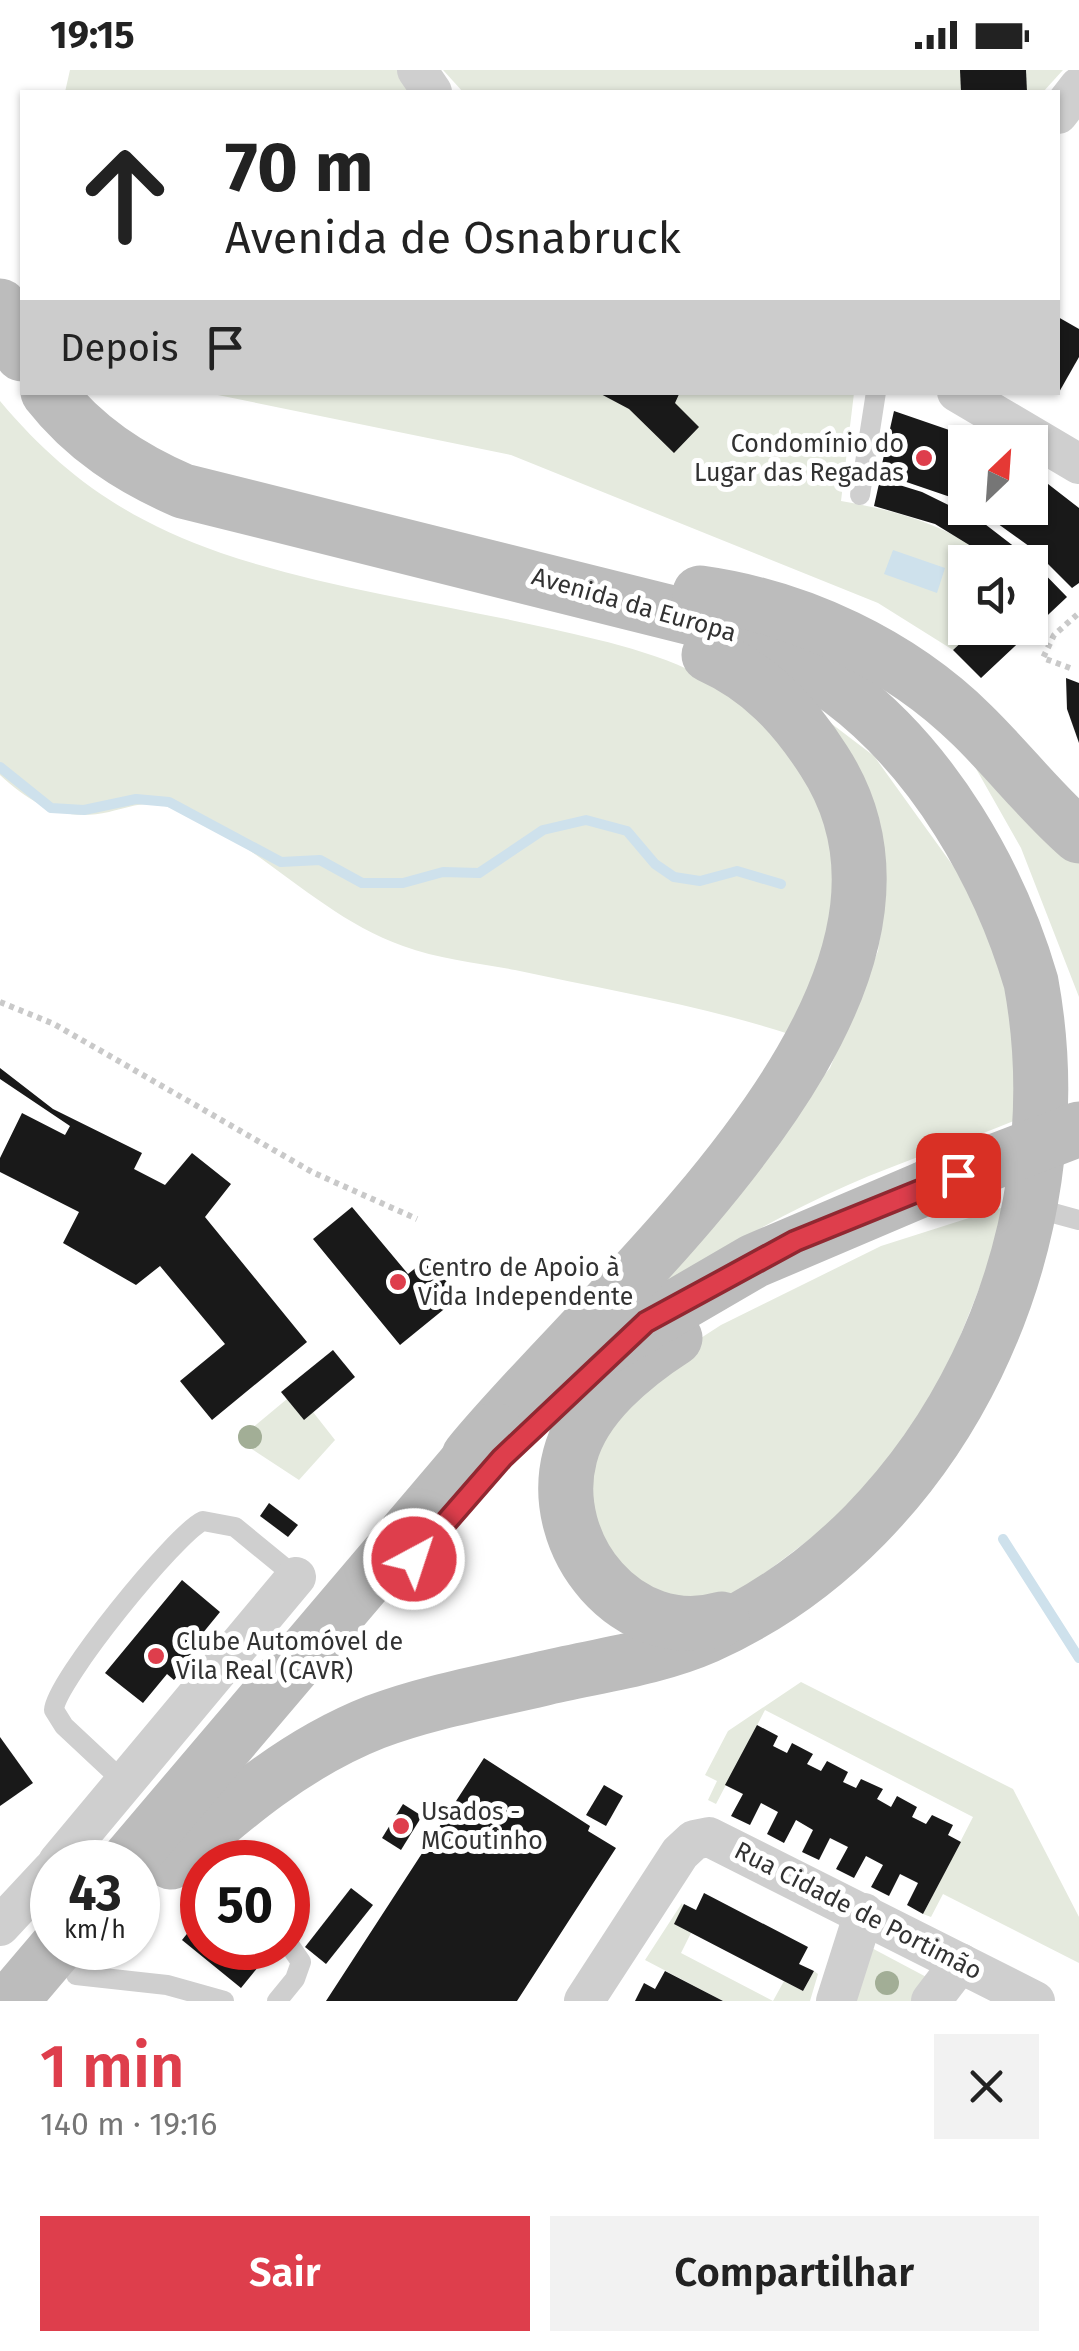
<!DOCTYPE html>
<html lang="pt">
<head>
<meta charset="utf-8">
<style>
	:root { --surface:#fff; --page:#f2f2f2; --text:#222; --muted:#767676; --accent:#de3e4c }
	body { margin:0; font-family:"Fira Sans",sans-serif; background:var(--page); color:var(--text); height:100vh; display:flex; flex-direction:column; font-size:38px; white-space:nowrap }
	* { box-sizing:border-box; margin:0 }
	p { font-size:32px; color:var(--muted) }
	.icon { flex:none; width:55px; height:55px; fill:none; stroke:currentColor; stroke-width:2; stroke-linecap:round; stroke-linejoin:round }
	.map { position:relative; height:1931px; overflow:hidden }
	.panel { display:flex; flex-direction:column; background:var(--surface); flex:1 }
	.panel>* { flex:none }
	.guide { position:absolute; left:20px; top:20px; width:1040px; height:305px; border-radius:0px; box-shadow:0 2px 8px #0004; background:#fff; color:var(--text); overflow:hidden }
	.needle { width:65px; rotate:25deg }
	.controls { position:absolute; left:948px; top:355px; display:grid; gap:20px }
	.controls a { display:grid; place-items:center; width:100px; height:100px; border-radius:0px; background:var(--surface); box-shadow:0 2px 8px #0004; font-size:50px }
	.speed { position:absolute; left:30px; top:1770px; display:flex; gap:20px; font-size:50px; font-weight:700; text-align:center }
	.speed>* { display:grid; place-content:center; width:130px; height:130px; border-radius:50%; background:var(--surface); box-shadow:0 2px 8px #0004; line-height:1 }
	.speed small { font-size:25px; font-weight:400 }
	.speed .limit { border:15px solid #d22; background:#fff; color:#111 }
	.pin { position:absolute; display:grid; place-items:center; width:85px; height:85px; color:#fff; margin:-42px; border-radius:20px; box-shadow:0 5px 15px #0006 }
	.me { position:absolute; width:110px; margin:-55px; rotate:40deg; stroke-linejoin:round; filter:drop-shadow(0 0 8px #0008) }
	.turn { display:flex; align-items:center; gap:35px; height:210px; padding:0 40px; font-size:45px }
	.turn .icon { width:130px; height:130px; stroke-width:2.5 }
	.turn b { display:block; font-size:70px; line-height:85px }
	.then { display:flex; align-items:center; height:95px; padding:0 40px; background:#0003; gap:20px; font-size:38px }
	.round { display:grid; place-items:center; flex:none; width:105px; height:105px; border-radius:0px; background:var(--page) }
	.overview { display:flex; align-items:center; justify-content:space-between; height:170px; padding:0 40px }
	h1 { font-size:60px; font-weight:600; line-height:75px; color:var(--accent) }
	.button { display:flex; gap:20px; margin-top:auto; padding:20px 40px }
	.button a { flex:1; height:115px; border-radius:0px; background:var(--accent); color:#fff; font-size:40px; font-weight:600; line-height:115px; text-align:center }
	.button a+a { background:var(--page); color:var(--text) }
	.status { display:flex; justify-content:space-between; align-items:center; height:70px; padding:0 50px; background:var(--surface); direction:ltr }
	.status svg { height:28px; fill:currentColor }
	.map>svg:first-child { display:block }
	.green { fill:#e5eade }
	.water { fill:#cee1ec }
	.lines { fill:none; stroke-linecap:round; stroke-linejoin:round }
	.stream { stroke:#cee1ec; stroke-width:10 }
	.building { fill:#191919 }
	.path { stroke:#c9c9c9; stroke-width:6; stroke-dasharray:5 5; stroke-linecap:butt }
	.lane { stroke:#cfcfcf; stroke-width:20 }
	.street { stroke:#cfcfcf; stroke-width:40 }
	.secondary { stroke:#bcbcbc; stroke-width:55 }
	.secondary-bridge { stroke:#bcbcbc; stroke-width:55 }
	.tree { fill:#a2ae96 }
	.route-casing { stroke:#902831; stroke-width:25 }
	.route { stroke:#de3e4c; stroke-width:18 }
	.poi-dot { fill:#de3e4c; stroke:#fff; stroke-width:4 }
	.labels { text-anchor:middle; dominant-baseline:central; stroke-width:10; stroke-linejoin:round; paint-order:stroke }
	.poi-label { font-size:25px; fill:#323232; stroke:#fff; text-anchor:start }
	.street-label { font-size:25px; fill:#323232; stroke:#fff }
</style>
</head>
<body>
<div class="status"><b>19:15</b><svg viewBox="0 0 49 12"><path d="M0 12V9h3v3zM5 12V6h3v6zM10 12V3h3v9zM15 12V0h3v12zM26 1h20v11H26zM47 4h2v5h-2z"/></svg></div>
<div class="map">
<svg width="1079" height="1931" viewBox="0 0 1079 1931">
	<rect width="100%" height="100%" fill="#fff"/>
	<!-- green -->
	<g class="green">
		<polygon points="70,0 397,0 410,22 65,22"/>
		<polygon points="443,0 1063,0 1043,22 463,22"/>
		<path d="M208,323H854L841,431C900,441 949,456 997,492H965V558H977L953,580L878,533L511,385Z"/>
		<path d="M0,331C63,406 127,450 221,483C327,519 443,534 552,559C609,572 680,587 729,623C766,651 800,691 817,734C832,770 840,813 834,852C829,889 803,930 789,964C700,935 606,920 515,900C478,893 438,889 403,876C315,845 251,764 168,737C146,730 130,737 109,742C63,752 33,735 0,705Z"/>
		<path d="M824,648L874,686L969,818L1003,885L1035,1042C974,1069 909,1088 848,1115C771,1149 702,1190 633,1237L830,998L878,881L886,822L874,746Z"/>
		<polygon points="970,688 1079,784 1079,927 1021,778"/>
		<polygon points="1013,1134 909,1394 728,1531 657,1527 597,1470 586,1422 599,1372 673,1286 721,1255 881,1176"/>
		<polygon points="287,1329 313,1342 335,1370 299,1410 238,1370"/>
		<polygon points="801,1612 1013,1719 1079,1847 1079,1893 943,1824 931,1847 923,1844 973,1747 765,1640 716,1734 708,1730 717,1711 705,1705 728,1661"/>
		<polygon points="682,1833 691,1863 681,1883 773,1931 784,1911 803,1921 814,1901 818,1904 810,1931 723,1931 645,1890"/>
		<polygon points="866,1875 932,1910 916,1931 849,1931"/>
	</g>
	<!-- water -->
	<polygon class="water" points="893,480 945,498 937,523 884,504"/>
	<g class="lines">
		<!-- stream -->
		<g class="stream">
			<polyline points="0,697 51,738 84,740 136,729 169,732 281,792 320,790 362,813 403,813 443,802 479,803 543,760 586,750 627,761 655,794 674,807 700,811 737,801 781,814"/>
			<polyline points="1003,1469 1079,1588"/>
		</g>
	</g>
	<!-- building -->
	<g class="building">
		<polygon points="960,0 1026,0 1027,22 961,22"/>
		<polygon points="1058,247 1079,259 1079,287 1058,324"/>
		<polygon points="597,322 680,322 675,333 699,357 674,383 629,339"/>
		<polygon points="894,341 984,372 965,372 965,432 880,403"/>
		<polygon points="1030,400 1079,438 1079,513 1072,518 1033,479 976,438 1030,438"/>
		<polygon points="880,409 922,422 981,451 1029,488 1067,527 981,608 953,580 977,558 1030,558 1030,492 997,492 935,454 874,436"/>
		<polygon points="1066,608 1079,613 1079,673 1067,639"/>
		<polygon points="0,998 53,1039 142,1083 134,1099 165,1115 192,1083 231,1114 205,1147 307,1272 212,1350 180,1311 225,1274 160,1196 136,1215 63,1173 79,1142 0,1102 0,1088 22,1043 65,1065 70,1056 0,1009"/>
		<polygon points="352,1137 408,1204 428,1188 459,1227 400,1275 313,1169"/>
		<polygon points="333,1280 355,1307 304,1350 281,1322"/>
		<polygon points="269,1433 298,1455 288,1467 260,1446"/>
		<polygon points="182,1510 220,1542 202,1564 208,1569 174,1610 167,1604 143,1633 105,1603"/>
		<polygon points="757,1655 778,1666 773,1676 787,1683 792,1673 813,1684 807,1694 821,1701 827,1691 848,1702 843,1712 856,1718 861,1709 883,1719 877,1729 891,1737 897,1726 917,1737 912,1747 926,1754 932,1745 953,1755 948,1765 961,1772 923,1844 907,1835 918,1813 900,1804 889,1826 871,1817 883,1795 866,1786 854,1808 836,1799 848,1777 830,1768 819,1790 802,1782 813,1760 796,1750 784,1773 767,1764 778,1742 761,1733 750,1755 731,1746 743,1724 725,1715"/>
		<polygon points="0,1667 33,1713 0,1736"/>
		<polygon points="484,1688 590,1756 588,1761 616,1778 568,1852 517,1931 326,1931"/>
		<polygon points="604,1715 623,1726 606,1756 586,1745"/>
		<polygon points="403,1734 422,1746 401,1780 382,1768"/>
		<polygon points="351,1818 373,1835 326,1894 305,1877"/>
		<polygon points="704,1823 808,1877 799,1894 814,1901 803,1921 674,1854 684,1834 696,1840"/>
		<polygon points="202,1845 202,1878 256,1878 267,1886 241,1918 182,1870"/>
		<polygon points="665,1901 723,1931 635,1931 644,1913 655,1919"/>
	</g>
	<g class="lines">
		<!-- path -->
		<g class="path">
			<polyline points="1070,598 1043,588 1054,565 1079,543"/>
			<polyline points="0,932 54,954 312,1102 417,1149"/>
		</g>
		<!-- lane -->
		<g class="lane">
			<polyline points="860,425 876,322"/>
			<polyline points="1042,1140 1079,1150"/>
			<path d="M125,1713L64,1656L54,1640C55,1612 177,1462 203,1451L235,1457L296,1507"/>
			<polyline points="76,1905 167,1915 224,1931"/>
			<polyline points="277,1931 295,1909 301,1892 288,1873"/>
		</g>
		<!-- street -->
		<g class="street">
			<polyline points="417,0 432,22"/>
			<polyline points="1058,44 1079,17"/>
			<polyline points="957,322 1079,394"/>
			<polyline points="58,1792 296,1507"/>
			<polyline points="0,1856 52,1800"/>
			<polyline points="584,1931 680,1783 694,1770 709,1767 1035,1931"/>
			<polyline points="836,1931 864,1843"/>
			<polyline points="931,1931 960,1893"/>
		</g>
		<!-- secondary -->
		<g class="secondary">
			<polyline points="0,236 22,284"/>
			<path d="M48,322C84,368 130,398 183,421L696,549C746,567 798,588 841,620C933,689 999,803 1031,912C1079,1171 946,1458 707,1566C655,1589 595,1596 541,1609C485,1622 428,1632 375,1652C296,1683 233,1737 171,1792"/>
			<path d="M700,523C800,537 900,584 972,655C1009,691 1040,732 1079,766"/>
			<path d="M675,1268C633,1295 583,1336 570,1386C546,1476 628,1576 722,1549"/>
			<polyline points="572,1297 754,1191 928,1117"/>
			<path d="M469,1386C600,1224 975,923 824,691C794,644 760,608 709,585"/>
			<polyline points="127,1792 494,1360"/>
			<polyline points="11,1931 56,1878"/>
		</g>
		<!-- secondary-bridge -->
		<polyline class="secondary-bridge" points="928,1117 1079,1059"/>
	</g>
	<!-- trees -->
	<g class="tree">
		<circle cx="250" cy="1367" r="12"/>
		<circle cx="887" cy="1913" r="12"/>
	</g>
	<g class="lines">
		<defs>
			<polyline id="route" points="414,1489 502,1388 646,1252 795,1171 958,1105"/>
		</defs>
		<!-- route casing -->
		<use href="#route" class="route-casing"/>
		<!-- route -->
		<use href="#route" class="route"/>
	</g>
	<!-- markers -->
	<g class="poi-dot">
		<circle cx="924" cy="388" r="10"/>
		<circle cx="398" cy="1212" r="10"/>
		<circle cx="156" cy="1586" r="10"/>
		<circle cx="401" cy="1756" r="10"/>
	</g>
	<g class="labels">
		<!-- poi labels -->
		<g class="poi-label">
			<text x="904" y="374" text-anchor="end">Condomínio do<tspan x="904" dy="29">Lugar das Regadas</tspan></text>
			<text x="418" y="1198">Centro de Apoio à<tspan x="418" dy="29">Vida Independente</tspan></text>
			<text x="176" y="1572">Clube Automóvel de<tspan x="176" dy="29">Vila Real (CAVR)</tspan></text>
			<text x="421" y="1742">Usados -<tspan x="421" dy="29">MCoutinho</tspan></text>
		</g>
		<!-- street labels -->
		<g class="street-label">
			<text transform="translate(634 535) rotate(16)">Avenida da Europa</text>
			<text transform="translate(858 1841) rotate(27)">Rua Cidade de Portimão</text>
		</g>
	</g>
</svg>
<div class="controls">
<a><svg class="needle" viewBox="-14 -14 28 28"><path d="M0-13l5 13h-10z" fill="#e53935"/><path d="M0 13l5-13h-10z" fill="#767676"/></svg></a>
<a><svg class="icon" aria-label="sound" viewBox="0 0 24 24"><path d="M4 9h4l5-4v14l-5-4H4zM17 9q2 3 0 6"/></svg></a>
</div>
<div class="speed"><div>43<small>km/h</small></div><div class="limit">50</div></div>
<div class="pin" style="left:958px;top:1105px;background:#d93025"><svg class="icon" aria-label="arrive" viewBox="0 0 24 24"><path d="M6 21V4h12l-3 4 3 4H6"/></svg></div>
<svg class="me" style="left:414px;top:1489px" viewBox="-20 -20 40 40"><circle r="17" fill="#de3e4c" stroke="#fff" stroke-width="3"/><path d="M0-11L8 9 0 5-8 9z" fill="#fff"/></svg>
<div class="guide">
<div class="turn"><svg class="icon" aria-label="ahead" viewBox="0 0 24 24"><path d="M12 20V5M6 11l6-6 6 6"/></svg><div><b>70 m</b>Avenida de Osnabruck</div></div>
<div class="then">Depois<svg class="icon" aria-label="arrive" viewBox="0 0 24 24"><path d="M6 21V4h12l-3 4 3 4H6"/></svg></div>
</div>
</div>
<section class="panel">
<div class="overview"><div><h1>1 min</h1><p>140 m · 19:16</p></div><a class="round"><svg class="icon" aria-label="close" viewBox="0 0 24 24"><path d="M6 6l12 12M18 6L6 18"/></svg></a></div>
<div class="button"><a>Sair</a><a>Compartilhar</a></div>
</section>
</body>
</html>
